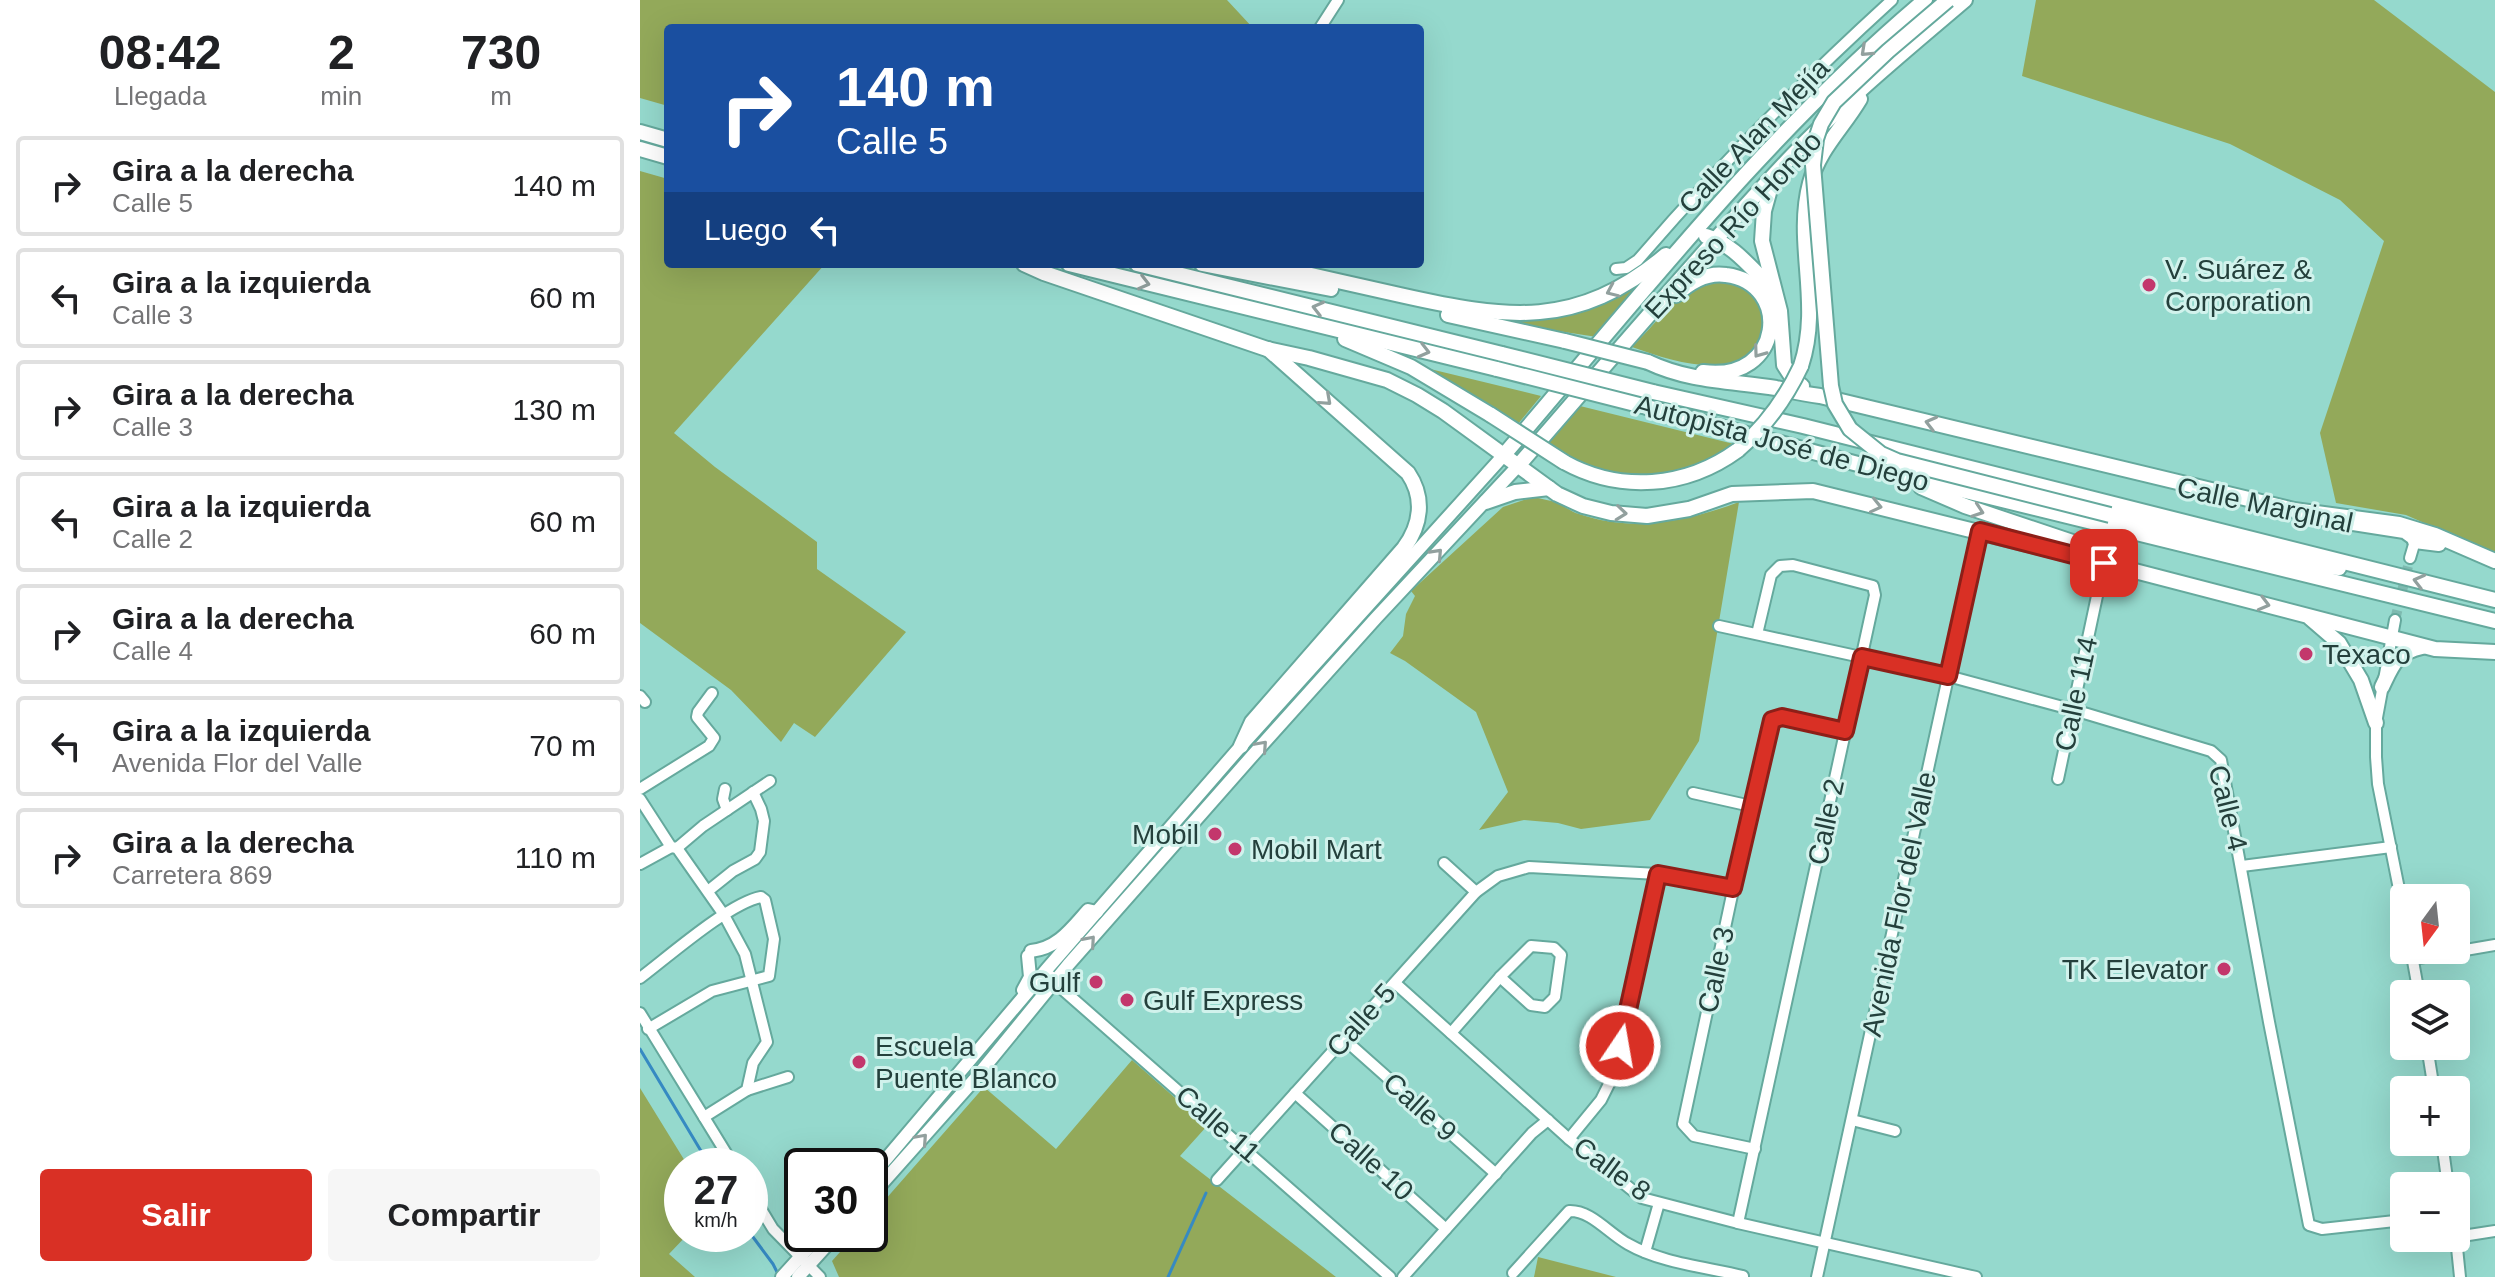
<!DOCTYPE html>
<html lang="es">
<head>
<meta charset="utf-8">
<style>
	:root { --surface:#fff; --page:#f6f6f6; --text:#202124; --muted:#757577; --line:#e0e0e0; --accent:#d93025 }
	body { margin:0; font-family:Helvetica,sans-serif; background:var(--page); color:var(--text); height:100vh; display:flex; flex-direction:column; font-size:30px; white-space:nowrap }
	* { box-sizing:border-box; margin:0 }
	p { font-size:26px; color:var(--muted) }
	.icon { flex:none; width:44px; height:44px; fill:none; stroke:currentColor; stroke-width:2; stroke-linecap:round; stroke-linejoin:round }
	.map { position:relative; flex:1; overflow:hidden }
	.sheet { display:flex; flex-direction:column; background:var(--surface); width:640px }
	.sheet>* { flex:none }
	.hud { position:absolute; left:24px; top:24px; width:760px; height:244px; border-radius:8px; box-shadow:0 8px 32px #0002; background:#1a4fa0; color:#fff; overflow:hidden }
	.needle { width:52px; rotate:195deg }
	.fabs { position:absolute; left:1750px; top:884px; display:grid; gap:16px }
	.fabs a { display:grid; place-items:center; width:80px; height:80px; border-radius:8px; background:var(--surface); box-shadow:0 8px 32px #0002; font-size:40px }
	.speed { position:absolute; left:24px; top:1148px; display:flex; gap:16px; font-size:40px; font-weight:700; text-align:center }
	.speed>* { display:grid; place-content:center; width:104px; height:104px; border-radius:50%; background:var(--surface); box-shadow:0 8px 32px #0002; line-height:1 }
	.speed small { font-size:20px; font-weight:400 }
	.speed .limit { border:4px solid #111; border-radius:12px; background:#fff; color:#111 }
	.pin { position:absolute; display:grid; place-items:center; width:68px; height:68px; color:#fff; margin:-34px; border-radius:16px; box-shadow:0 4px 12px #0006 }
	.me { position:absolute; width:88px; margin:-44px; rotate:12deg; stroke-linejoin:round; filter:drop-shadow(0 0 6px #0008) }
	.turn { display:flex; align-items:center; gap:28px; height:168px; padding:0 40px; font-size:36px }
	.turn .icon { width:104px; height:104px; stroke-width:2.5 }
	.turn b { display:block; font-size:56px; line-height:68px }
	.then { display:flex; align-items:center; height:76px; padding:0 40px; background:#0003; gap:16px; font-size:30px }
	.eta { display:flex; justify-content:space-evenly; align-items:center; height:136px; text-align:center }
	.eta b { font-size:48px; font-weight:700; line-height:56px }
	.cta { display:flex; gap:16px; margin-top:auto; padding:16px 40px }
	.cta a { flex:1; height:92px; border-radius:8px; background:var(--accent); color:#fff; font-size:32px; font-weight:700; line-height:92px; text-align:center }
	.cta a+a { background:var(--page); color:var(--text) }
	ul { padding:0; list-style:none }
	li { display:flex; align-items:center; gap:24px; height:100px; margin:0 16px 12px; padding:0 24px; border:4px solid var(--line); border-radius:8px }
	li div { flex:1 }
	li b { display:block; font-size:30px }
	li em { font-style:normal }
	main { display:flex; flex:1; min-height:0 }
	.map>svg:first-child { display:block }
	.green { fill:#93a95a }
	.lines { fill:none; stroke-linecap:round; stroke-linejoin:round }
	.stream { stroke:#368ac2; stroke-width:3 }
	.minor-tunnel { stroke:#7ebab0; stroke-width:10; stroke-dasharray:10 5; stroke-linecap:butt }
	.minor-casing { stroke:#65a99d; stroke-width:14 }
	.major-casing { stroke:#65a99d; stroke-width:16 }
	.highway-casing { stroke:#65a99d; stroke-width:18 }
	.minor { stroke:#fff; stroke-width:10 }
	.major { stroke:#fff; stroke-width:12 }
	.highway { stroke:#fff; stroke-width:14 }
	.highway-bridge-casing { stroke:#65a99d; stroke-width:18; stroke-linecap:butt }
	.highway-bridge { stroke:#fff; stroke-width:14 }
	.oneway { stroke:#92a09e }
	.route-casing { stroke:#8d1f18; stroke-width:20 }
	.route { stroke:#d93025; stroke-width:14 }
	.poi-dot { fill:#c3376c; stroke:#d1f2ec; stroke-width:3 }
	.labels { text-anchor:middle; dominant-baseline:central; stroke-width:6; stroke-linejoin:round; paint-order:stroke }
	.street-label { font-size:28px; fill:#24403c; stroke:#d1f2ec }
	.poi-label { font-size:28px; fill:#24403c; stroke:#d1f2ec; text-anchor:start }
</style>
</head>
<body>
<main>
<section class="sheet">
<div class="eta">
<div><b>08:42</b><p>Llegada</p></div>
<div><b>2</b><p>min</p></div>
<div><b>730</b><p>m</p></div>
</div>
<ul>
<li><svg class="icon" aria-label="right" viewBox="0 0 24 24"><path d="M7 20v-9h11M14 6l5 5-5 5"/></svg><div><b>Gira a la derecha</b><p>Calle 5</p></div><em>140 m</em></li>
<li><svg class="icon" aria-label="left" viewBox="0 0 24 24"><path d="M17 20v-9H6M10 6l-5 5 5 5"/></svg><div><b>Gira a la izquierda</b><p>Calle 3</p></div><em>60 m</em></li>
<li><svg class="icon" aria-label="right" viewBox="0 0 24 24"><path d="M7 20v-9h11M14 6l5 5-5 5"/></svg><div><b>Gira a la derecha</b><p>Calle 3</p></div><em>130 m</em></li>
<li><svg class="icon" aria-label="left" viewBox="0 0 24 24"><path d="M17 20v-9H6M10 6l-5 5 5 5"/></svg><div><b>Gira a la izquierda</b><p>Calle 2</p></div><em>60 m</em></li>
<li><svg class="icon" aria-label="right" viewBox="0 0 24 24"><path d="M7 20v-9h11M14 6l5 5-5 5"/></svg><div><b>Gira a la derecha</b><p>Calle 4</p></div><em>60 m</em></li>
<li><svg class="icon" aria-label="left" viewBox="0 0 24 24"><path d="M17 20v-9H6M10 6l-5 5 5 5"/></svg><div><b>Gira a la izquierda</b><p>Avenida Flor del Valle</p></div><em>70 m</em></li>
<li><svg class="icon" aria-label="right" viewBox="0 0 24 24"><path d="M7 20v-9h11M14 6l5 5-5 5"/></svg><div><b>Gira a la derecha</b><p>Carretera 869</p></div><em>110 m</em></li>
</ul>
<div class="cta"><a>Salir</a><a>Compartir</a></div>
</section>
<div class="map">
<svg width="1855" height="1277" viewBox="0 0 1855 1277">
	<rect width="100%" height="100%" fill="#95d9cd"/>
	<!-- green -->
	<g class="green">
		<polygon points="0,0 587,0 613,28 28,28 28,106 0,98"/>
		<polygon points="1396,0 1734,0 1855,92 1855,554 1766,515 1696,503 1680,433 1744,241 1700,200 1590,144 1382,76"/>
		<polygon points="0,171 28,179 28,264 185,264 34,433 75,467 177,542 177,569 266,632 175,737 154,723 141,742 91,690 0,623"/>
		<path d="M1090,281C1101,286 1113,291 1120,302C1131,324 1119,357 1095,363C1062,371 1023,358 992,347C1026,314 1038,285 1090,281Z"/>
		<polygon points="1000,284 957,337 873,324 874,320 920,316 967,302"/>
		<polygon points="786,368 901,396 878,424"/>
		<path d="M940,406L1094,444C1029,491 971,486 907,443Z"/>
		<path d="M893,497C901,499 910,500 917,503C925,506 931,512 939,514C993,533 1048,521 1099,502L1059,741L1010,820L941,829L918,823L884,820L839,830L868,792L836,712L765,661L750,653L763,636L766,614L775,596L771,591L863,507Z"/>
		<polygon points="492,1060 567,1126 540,1156 696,1277 199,1277 192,1261 216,1234 230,1234 230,1217 344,1087 416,1149"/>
		<polygon points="0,1088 48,1166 42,1166 42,1234 48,1234 29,1254 55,1277 0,1277"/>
		<polygon points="898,1257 976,1277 894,1277"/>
	</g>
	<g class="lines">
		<!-- stream -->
		<g class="stream">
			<polyline points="0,1049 70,1166"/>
			<polyline points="110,1233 133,1264 139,1276"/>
			<polyline points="528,1277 566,1193"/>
		</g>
		<!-- minor-tunnel -->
		<polyline class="minor-tunnel" points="1755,620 1770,558"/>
		<defs>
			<g id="minor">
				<polyline points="680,28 698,0"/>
				<path d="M976,269L986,268L998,260C1077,168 1162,82 1252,0"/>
				<polyline points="1681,520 1764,533 1775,541 1770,558"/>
				<polyline points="1755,620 1736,723 1736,757 1738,784 1764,914"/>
				<polyline points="1079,626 1308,676 1434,710 1571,751 1581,760 1629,1022 1669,1225 1682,1229 1764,1220"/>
				<polyline points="0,696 5,702"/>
				<polyline points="1418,779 1464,563"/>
				<polyline points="0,789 69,746 74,738 57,717 58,712 72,693"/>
				<polyline points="85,789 83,799 87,810"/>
				<polyline points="1053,793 1111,806"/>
				<polyline points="0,799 31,847 37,848 84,915 105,954 127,1042 113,1063 107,1090 64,1117"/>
				<polyline points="37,848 63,826 130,781"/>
				<polyline points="804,863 836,892"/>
				<polyline points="0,864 31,847"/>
				<polyline points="1602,866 1751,847"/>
				<polyline points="68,891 93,871 115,859 120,852 124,821 121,809 113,792"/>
				<polygon points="891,946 914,948 921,955 915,997 905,1007 891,1005 860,977"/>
				<polyline points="1771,950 1779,994"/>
				<polyline points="1773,959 1855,945"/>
				<polyline points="411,976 414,982 750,1277"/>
				<path d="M0,978C28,957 89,903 121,897L125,900L134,939L129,976L72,991L8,1029"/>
				<polyline points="755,983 929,1139 1002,1198 1098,1223 1336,1277"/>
				<polyline points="0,1013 94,1166"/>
				<polyline points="811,1033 860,977"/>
				<polyline points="704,1039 856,1174"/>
				<polyline points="1787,1046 1794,1090"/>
				<polyline points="107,1090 148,1077"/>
				<polyline points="655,1093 806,1229"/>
				<polyline points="1212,1120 1255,1131"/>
				<polyline points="929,1139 961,1100 974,1074 1018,874"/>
				<polyline points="1802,1142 1808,1186"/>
				<polyline points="1115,1149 1054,1136 1043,1124 1111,806 1132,720 1142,717 1205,731"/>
				<polyline points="577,1180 836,892 858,876 889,867 1018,874 1093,888"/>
				<polyline points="110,1191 133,1229 180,1277"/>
				<polyline points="1098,1223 1235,595 1233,586 1153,565 1140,566 1131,575 1117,634"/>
				<polyline points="1816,1237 1855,1231"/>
				<polyline points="1816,1238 1820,1277"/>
				<polyline points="1005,1252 1019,1203"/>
				<path d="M873,1273L929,1211C951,1210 968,1233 988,1244C1021,1263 1066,1267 1103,1276"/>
				<polyline points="763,1277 892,1133 908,1120"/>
				<polyline points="1177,1277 1340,531"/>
			</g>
			<g id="major">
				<path d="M391,951C418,948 431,929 448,910L457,912"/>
				<polyline points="383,990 390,977 388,956"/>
				<polyline points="230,1178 407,969 601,746 863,456"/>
				<polyline points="230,1197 334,1080 428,965 613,755 736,618 877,467"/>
				<polyline points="142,1277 181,1234"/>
				<polyline points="158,1277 197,1234"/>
			</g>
			<g id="highway">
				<polyline points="0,132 28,140"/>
				<polyline points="0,149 28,157"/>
				<polyline points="1132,182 1124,211 1122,241 1140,311 1144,365 1153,379 1162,386"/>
				<path d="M1066,236C1094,244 1114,272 1134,290"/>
				<polyline points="384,264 404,273 627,349 669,358 747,380 777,395 803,411 917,494 943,506 971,513 1007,516 1049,509 1092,494 1173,491 1464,563 1795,649 1855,652"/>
				<polyline points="429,264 857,369"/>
				<polyline points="497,264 862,354"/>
				<polyline points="562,264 691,289"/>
				<path d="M622,264C668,274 714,285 760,295C867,319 936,330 1026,255"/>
				<path d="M1036,295C1050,282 1067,272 1086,275C1152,283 1144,383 1063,372"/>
				<polyline points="808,315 925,341"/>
				<polyline points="705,339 771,367 851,415"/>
				<path d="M1008,362C1050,382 1092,381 1136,388C1151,391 1165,394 1180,396L1654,510L1759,524L1795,535L1855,561"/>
				<path d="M1161,366C1182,303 1154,243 1170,183C1179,149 1203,128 1220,99"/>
				<polyline points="1013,392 1163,426 1855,600"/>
				<polyline points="1007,407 1240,470 1855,621"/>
				<path d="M863,456C997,300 1127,133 1285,0"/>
				<path d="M924,462C980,493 1046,488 1098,450"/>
				<path d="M877,467C967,364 1055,259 1148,160C1203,102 1265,51 1325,0"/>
				<polyline points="1281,487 1325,506 1468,554"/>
				<polyline points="846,502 875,492 909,488"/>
				<polyline points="1470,515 1677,566 1699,568"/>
				<polyline points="1775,541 1799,544"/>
				<polyline points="1670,618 1699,643 1721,680 1736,723"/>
				<path d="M1742,687C1753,664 1756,653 1782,647"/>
				<path d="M601,746L612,722L764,548C781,525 785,498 768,473L628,349"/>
			</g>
		</defs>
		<!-- minor casing -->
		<use href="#minor" class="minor-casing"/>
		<!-- major casing -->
		<use href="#major" class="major-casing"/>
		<!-- highway casing -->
		<use href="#highway" class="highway-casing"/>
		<!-- minor -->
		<use href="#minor" class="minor"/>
		<!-- major -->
		<use href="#major" class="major"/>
		<!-- highway -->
		<use href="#highway" class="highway"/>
		<defs>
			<g id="highway-bridge">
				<polyline points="1308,0 1248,51 1194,102 1181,124 1176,139 1173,165 1191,386 1195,404 1210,429 1241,454 1257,461 1470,515"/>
				<polyline points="925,341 1008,362"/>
				<polyline points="862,354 1013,392"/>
				<polyline points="857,369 1007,407"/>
				<polyline points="851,415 924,462"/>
				<path d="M1098,450C1126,426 1145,400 1161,366"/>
			</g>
		</defs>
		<!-- highway-bridge casing -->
		<use href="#highway-bridge" class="highway-bridge-casing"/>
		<!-- highway-bridge -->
		<use href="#highway-bridge" class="highway-bridge"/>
	</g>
	<!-- one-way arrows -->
	<defs><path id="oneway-chevron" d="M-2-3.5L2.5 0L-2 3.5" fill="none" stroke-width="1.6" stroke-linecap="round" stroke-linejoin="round" transform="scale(2)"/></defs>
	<g class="oneway">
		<use href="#oneway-chevron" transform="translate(1226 51) rotate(137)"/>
		<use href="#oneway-chevron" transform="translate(504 283) rotate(14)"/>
		<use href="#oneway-chevron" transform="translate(972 291) rotate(156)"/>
		<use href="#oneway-chevron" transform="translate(678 308) rotate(-166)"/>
		<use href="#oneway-chevron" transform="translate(784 351) rotate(14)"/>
		<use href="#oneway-chevron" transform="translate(1119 352) rotate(126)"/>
		<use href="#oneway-chevron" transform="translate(686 400) rotate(42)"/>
		<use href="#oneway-chevron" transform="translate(1291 423) rotate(-166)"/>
		<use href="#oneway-chevron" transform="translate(1236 506) rotate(13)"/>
		<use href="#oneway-chevron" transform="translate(1338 511) rotate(19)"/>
		<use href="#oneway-chevron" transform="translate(981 513) rotate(6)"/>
		<use href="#oneway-chevron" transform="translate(797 554) rotate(-47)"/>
		<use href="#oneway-chevron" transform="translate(1779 581) rotate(-166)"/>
		<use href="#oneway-chevron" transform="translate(1624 604) rotate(15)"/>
		<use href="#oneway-chevron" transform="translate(622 746) rotate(-48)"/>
		<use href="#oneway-chevron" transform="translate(450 941) rotate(-49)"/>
		<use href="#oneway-chevron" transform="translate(282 1139) rotate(-48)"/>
	</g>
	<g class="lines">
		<defs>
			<polyline id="route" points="980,1046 1018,874 1093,888 1132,720 1142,717 1205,731 1222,657 1308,676 1340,531 1464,563"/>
		</defs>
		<!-- route casing -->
		<use href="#route" class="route-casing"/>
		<!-- route -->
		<use href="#route" class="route"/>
	</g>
	<!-- markers -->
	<g class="poi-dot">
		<circle cx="1509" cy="285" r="8"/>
		<circle cx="1666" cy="654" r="8"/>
		<circle cx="575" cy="834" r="8"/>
		<circle cx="595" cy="849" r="8"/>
		<circle cx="1584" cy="969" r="8"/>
		<circle cx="456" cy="982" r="8"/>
		<circle cx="487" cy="1000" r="8"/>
		<circle cx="219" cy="1062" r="8"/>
	</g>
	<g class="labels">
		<!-- street labels -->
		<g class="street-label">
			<text transform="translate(1114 136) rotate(-46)">Calle Alan Mejía</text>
			<text transform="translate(1093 225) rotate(-47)">Expreso Río Hondo</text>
			<text transform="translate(1142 443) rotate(15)">Autopista José de Diego</text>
			<text transform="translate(1625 505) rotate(12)">Calle Marginal</text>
			<text transform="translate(1436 694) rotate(-78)">Calle 114</text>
			<text transform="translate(1588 808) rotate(76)">Calle 4</text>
			<text transform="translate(1186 822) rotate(-78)">Calle 2</text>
			<text transform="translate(1259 904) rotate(-78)">Avenida Flor del Valle</text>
			<text transform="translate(1076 970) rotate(-78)">Calle 3</text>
			<text transform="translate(721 1020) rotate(-48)">Calle 5</text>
			<text transform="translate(780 1107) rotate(42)">Calle 9</text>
			<text transform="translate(578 1124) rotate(41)">Calle 11</text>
			<text transform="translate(731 1161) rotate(42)">Calle 10</text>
			<text transform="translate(972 1169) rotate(36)">Calle 8</text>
		</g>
		<!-- poi labels -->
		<g class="poi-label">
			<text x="1525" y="269">V. Suárez &amp;<tspan x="1525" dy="32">Corporation</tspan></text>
			<text x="1682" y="654">Texaco</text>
			<text x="559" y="834" text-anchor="end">Mobil</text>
			<text x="611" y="849">Mobil Mart</text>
			<text x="1568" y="969" text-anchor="end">TK Elevator</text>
			<text x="440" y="982" text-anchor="end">Gulf</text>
			<text x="503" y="1000">Gulf Express</text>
			<text x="235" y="1046">Escuela<tspan x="235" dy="32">Puente Blanco</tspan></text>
		</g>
	</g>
</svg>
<div class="fabs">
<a><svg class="needle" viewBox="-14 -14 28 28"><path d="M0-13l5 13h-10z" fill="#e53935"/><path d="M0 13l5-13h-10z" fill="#757577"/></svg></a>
<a><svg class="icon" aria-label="layers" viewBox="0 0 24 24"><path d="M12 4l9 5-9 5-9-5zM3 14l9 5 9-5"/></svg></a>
<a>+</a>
<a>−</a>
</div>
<div class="speed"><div>27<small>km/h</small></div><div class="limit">30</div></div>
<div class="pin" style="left:1464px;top:563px;background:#d93025"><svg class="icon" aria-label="arrive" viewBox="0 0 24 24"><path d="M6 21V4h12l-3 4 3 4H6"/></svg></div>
<svg class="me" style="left:980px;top:1046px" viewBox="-20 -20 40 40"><circle r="17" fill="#d93025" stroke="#fff" stroke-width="3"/><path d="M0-11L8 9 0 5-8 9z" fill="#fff"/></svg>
<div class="hud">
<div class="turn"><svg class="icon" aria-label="right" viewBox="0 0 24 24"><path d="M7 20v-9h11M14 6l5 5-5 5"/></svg><div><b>140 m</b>Calle 5</div></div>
<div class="then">Luego<svg class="icon" aria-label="left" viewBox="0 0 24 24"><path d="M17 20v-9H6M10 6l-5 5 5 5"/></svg></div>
</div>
</div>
</main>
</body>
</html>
